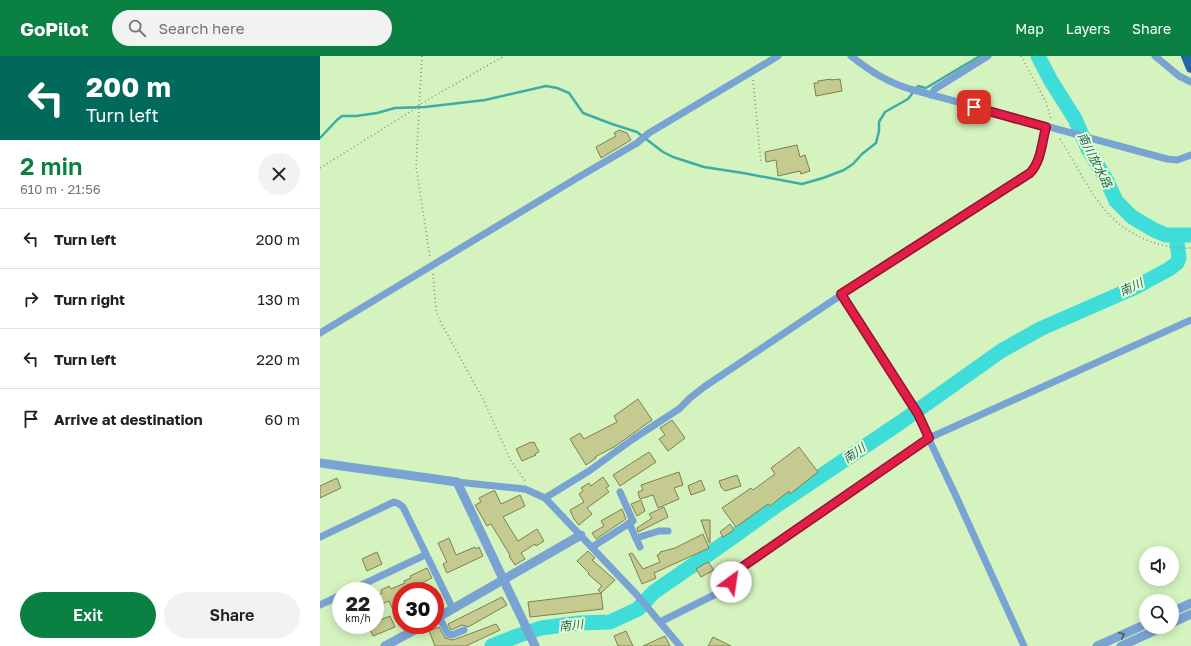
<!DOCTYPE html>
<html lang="en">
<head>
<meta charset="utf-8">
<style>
	:root { --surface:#fff; --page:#f2f2f2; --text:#202124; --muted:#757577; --line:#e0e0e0; --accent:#0b8043 }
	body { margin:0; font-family:"Golos Text","Noto Sans JP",sans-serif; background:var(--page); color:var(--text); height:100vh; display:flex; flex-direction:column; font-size:15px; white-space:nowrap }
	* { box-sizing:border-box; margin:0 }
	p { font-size:13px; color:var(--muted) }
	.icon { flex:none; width:22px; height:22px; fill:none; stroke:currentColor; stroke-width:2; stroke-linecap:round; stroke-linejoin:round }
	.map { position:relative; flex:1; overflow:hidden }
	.side { display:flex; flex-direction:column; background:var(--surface); width:320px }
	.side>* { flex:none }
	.hud { background:#00695c; color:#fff; overflow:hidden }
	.tools { position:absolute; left:819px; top:490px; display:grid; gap:8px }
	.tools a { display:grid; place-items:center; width:40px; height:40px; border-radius:50%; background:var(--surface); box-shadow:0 2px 10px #0003; font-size:20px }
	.speed { position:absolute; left:12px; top:526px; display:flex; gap:8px; font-size:20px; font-weight:700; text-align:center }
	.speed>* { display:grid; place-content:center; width:52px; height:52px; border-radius:50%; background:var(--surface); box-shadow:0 2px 10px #0003; line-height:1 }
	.speed small { font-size:10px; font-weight:400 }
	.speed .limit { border:6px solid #d22; background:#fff; color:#111 }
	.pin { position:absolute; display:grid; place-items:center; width:34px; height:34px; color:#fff; margin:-17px; border-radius:8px; box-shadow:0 2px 6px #0006 }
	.me { position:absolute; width:44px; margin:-22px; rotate:31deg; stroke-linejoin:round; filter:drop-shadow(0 0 3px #0008) }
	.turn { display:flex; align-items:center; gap:14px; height:84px; padding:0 20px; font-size:18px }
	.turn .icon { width:52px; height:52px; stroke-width:2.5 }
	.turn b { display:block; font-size:28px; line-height:34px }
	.round { display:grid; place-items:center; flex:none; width:42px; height:42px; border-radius:21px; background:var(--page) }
	.overview { display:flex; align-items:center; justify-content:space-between; height:68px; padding:0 20px }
	h1 { font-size:24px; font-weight:600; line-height:30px; color:var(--accent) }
	.action { display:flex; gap:8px; margin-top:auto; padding:8px 20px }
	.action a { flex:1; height:46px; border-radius:24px; background:var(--accent); color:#fff; font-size:16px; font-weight:600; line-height:46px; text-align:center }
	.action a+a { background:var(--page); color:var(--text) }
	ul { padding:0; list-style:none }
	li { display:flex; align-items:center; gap:12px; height:60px; padding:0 20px; border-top:1px solid var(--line) }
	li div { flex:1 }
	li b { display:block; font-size:15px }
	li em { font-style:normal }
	header { display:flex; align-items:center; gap:24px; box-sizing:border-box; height:56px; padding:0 20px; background:var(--accent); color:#fff }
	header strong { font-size:19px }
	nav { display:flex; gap:22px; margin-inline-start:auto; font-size:14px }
	.search { width:280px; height:36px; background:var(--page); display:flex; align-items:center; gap:10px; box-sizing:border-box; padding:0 14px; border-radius:22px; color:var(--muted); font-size:15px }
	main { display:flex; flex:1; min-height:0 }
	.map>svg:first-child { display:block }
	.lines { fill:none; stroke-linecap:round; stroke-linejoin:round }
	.stream { stroke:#3baea5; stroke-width:2.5 }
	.river { stroke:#3eddd9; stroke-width:15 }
	.building { fill:#c5ca91; stroke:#7d814b }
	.path { stroke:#829672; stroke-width:1.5; stroke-dasharray:1 3; stroke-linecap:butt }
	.minor { stroke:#79a3d3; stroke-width:7 }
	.tertiary { stroke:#79a3d3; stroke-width:9 }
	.primary { stroke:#26a; stroke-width:10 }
	.oneway { stroke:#495e5e }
	.route-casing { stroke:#92132f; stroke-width:10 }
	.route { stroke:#e11d48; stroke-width:7 }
	.labels { text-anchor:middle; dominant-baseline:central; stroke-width:4; stroke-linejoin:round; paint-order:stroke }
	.water-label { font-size:12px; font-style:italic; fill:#246260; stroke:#e5fed4 }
</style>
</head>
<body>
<header>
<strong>GoPilot</strong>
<div class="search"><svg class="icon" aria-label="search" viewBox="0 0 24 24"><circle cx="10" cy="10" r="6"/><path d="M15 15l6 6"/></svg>Search here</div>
<nav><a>Map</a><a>Layers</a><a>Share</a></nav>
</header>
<main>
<section class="side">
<div class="hud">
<div class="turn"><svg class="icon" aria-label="left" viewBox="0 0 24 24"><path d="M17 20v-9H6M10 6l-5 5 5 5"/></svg><div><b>200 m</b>Turn left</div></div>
</div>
<div class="overview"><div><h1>2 min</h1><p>610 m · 21:56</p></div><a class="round"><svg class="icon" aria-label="close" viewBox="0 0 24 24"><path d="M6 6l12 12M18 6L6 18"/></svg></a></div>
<ul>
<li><svg class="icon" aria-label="left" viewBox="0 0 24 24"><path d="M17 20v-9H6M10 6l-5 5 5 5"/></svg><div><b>Turn left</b></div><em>200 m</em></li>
<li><svg class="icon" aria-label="right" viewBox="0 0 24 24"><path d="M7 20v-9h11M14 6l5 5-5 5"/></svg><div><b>Turn right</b></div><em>130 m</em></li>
<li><svg class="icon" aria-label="left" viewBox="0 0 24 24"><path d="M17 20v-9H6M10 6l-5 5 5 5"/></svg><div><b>Turn left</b></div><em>220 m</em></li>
<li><svg class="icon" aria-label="arrive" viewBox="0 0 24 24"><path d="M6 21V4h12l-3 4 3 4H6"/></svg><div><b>Arrive at destination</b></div><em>60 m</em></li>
</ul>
<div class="action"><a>Exit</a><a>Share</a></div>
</section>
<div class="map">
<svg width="871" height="590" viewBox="0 0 871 590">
	<rect width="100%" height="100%" fill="#d5f3be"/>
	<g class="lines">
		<!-- stream -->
		<polyline class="stream" points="0,82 17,64 22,60 36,60 57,57 75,52 105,51 165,44 226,30 237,32 249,37 263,57 292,68 317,76 343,96 353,101 384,111 423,117 482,128 503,122 524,114 533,108 542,98 556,87 559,75 559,66 565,56 588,43 598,30 606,32 660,0"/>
		<!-- river -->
		<g class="river">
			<polyline points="718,0 731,25 755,63 768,93 787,125 796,145 812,161 834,174 846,179 871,179"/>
			<polyline points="172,590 197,580 221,572 259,567 290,566 318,553 334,536 396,493 459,448 581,366 681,295 720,273 816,231 849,213 857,207 859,202 856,179"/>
		</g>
	</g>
	<!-- building -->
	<g class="building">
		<polygon points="511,23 511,24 520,23 522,35 496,40 494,27 498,27 498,25"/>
		<polygon points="299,74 307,77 311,84 281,102 276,91 296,80 294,77"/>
		<polygon points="477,89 480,101 485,99 490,115 481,118 480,115 458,120 456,104 446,106 445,96"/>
		<polygon points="318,343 332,364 294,391 275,401 276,402 266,409 250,383 260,377 264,383 297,366 294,360"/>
		<polygon points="352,364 365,382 348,395 339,383 345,379 340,372"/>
		<polygon points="211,386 211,387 214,386 219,396 215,398 216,399 202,405 196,393"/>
		<polygon points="479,391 498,416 470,438 469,435 450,450 448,448 416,471 402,452 431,432 433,434 455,418 451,412"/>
		<polygon points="329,396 336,406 300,430 293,419"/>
		<polygon points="359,416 363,429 354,432 359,443 338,452 333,439 320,443 318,436 323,434 321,429"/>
		<polygon points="417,419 421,430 405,435 401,431 399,425"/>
		<polygon points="283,421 289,430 286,432 289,436 267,452 272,458 259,469 254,463 250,454 264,446 259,438 263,435 261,432 269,427 271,430"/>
		<polygon points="17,422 21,432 0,442 0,430"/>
		<polygon points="381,424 385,434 371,439 368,430"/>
		<polygon points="173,435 175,435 181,448 200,439 205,450 183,461 198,485 217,473 224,485 216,490 215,488 201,497 205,503 195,509 189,500 190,499 171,468 167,470 155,449 161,446 159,442"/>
		<polygon points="321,444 325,455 317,460 311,448"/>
		<polygon points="344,451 348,461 318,476 317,472 332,462 329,458"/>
		<polygon points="302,453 306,463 276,483 272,477 284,470 281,465"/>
		<polygon points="381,464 390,464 390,487 389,487"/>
		<polygon points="410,468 414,474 403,481 400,476"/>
		<polygon points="383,478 389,492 334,517 336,522 322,528 309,498 312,497 323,513 340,506 337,499 340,498 340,496 355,492"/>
		<polygon points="129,482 136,499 155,491 156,493 159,491 163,500 127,517 123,508 127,506 118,487"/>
		<polygon points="268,495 275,502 272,504 295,524 281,537 278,534 282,530 268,518 269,517 257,505"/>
		<polygon points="57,496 62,508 47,515 42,503"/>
		<polygon points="388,506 394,514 381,521 376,513"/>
		<polygon points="107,512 112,522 86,535 81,535 81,558 76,561 69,545 55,551 55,540 62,537 61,534 69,530 71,533 85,527 84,525 91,522 90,520"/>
		<polygon points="115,532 124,551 115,555"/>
		<polygon points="281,537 283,553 210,561 208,546"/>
		<polygon points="182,541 187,549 148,571 142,569 131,574 128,568"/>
		<polygon points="70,560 75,571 53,580 48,569 55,569 55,566"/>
		<polygon points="176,568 180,574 146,590 115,590 109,575 119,571 125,582 133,584"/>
		<polygon points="306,575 313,590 298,590 294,580"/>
		<polygon points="345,580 350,590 323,590"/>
		<polygon points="393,581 411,590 388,590"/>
	</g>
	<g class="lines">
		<!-- path -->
		<g class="path">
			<polyline points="102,0 96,110 110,201"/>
			<polyline points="701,0 726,46 731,63"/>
			<polyline points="433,24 441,108"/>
			<path d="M740,83C754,105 767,132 784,153C805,178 839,194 871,192"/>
			<polyline points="0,112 93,54 99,49 184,0"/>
			<polyline points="113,218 116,254 120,265 164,345 191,405 206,426"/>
		</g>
		<!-- minor -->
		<g class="minor">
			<path d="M531,0C550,15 567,26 590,33L847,103L857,104L871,99"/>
			<polyline points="835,0 859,20 871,26"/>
			<polyline points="611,39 615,33 668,0"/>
			<polyline points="0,277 257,122 317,87 329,77 458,0"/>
			<polyline points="137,426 205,433 225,442 317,539 360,590"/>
			<polyline points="225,442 269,415 313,383 359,353 370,342 384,331 521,239"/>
			<polyline points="309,467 320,491"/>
			<polyline points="0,481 74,446 79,448 83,451 133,553"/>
			<polyline points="316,482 339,475 348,475"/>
			<polyline points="272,491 313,465 300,436"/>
			<polyline points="29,535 105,499"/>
			<polyline points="0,549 21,539"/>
			<polyline points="119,561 128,578 132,579 144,574"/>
			<polyline points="340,566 410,531 412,528 410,519 412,518 609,382 871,264"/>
			<polyline points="704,590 635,438 597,358 521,239 709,117 716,108 726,71"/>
		</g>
		<!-- tertiary -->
		<g class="tertiary">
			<polyline points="0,407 137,426 215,590"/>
			<polyline points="852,556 871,547"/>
			<polyline points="115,563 261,479"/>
			<polyline points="852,567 871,558"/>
			<polyline points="65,590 104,569"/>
			<polyline points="777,590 826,568"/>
			<polyline points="801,590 843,571"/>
		</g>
		<!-- primary -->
		<polyline class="primary" points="866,0 871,12"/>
	</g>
	<!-- one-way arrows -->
	<defs><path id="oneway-chevron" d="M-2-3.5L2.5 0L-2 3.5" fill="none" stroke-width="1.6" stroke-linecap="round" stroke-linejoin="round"/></defs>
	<use class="oneway" href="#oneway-chevron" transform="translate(802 579) rotate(-25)"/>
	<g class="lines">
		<defs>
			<path id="route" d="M411,526L410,519L412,518L609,382L598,358L521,238L710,117C721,106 722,86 726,71L654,51"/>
		</defs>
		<!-- route casing -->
		<use href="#route" class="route-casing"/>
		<!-- route -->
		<use href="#route" class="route"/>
	</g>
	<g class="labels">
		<!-- water labels -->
		<g class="water-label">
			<text transform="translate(775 104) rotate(63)">南川放水路</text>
			<text transform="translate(811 231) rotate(-25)">南川</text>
			<text transform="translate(534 397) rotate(-35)">南川</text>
			<text transform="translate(251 569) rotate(-6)">南川</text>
		</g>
	</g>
</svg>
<div class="tools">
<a><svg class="icon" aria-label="sound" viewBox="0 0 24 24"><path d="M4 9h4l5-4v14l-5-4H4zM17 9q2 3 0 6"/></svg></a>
<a><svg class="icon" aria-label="search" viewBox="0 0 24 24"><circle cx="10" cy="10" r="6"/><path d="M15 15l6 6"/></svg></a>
</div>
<div class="speed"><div>22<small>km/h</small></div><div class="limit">30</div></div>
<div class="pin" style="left:654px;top:51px;background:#d93025"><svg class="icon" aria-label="arrive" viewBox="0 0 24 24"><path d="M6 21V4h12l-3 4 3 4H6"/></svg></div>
<svg class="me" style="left:411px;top:526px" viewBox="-20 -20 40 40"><circle r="19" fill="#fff"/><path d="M0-13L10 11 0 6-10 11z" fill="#e11d48"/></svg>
</div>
</main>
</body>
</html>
